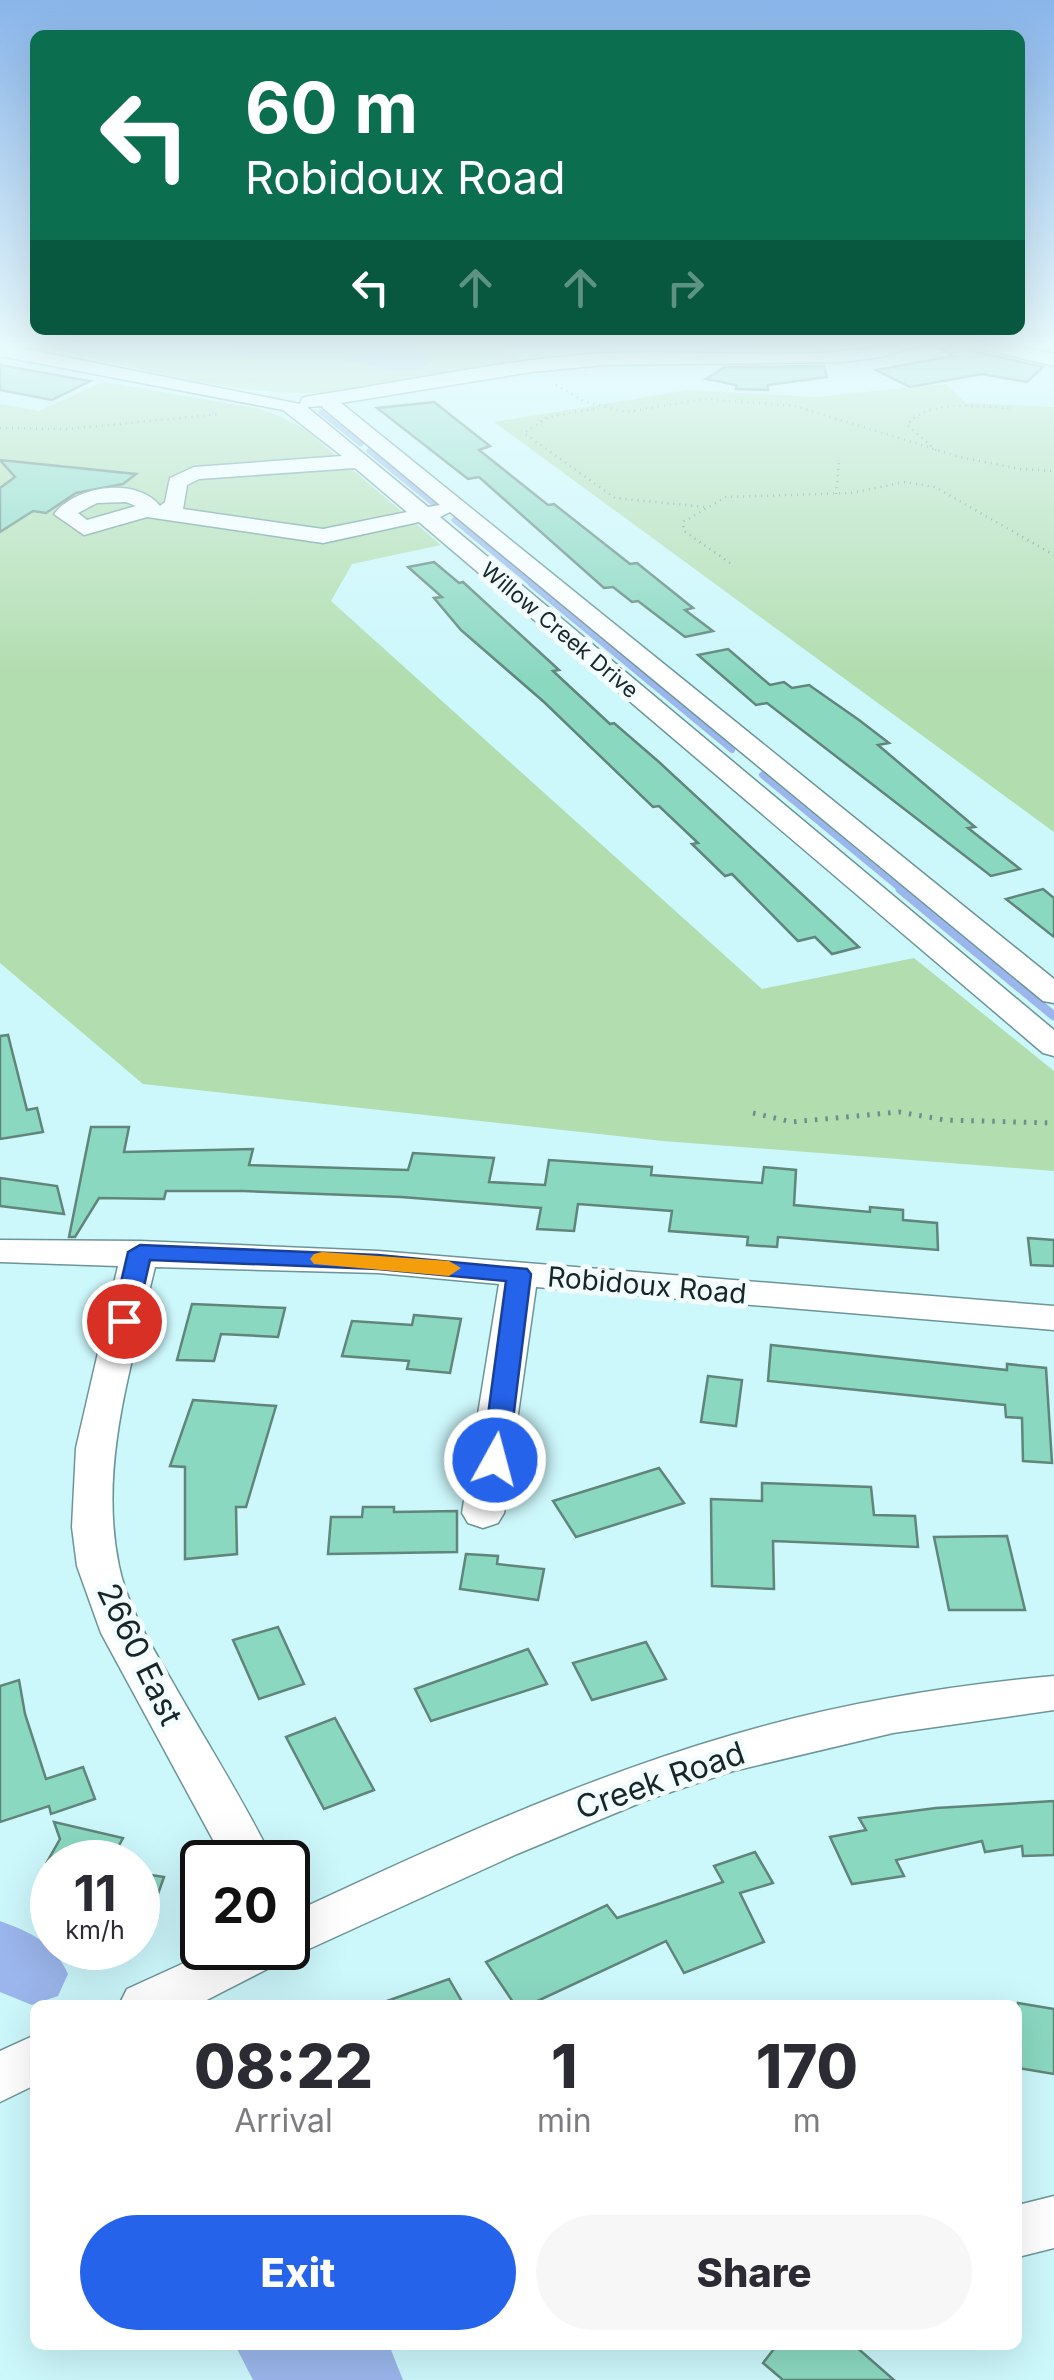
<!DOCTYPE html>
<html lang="en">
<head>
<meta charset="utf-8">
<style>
	:root { --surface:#fff; --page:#f7f7f7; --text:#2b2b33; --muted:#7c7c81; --accent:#2563eb }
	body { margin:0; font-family:Inter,sans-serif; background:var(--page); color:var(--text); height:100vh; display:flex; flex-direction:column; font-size:38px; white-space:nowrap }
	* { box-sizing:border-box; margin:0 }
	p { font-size:32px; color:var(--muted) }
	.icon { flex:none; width:55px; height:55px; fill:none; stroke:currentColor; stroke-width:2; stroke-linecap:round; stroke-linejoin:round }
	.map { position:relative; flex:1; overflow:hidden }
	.side { position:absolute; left:30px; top:2000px; width:992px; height:350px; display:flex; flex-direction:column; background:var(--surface); border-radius:15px; box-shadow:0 10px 40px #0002 }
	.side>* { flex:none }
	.guide { position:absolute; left:30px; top:30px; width:995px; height:305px; border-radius:15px; box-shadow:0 10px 40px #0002; background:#0b6e4f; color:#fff; overflow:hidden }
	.speed { position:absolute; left:30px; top:1840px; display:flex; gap:20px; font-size:50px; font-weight:700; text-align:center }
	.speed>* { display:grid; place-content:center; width:130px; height:130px; border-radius:50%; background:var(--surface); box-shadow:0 10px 40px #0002; line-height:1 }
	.speed small { font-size:25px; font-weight:400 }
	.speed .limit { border:5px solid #111; border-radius:15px; background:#fff; color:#111 }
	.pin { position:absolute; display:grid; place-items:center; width:85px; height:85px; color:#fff; margin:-42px; border:5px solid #fff; border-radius:50%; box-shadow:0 2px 10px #0007 }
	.me { position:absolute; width:110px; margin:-55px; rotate:7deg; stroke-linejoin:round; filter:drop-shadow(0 0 8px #0008) }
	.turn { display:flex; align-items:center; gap:35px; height:210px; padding:0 50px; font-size:45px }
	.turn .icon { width:130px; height:130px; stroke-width:2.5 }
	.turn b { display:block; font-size:70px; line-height:85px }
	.lanes { display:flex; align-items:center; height:95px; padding:0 50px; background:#0003; justify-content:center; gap:50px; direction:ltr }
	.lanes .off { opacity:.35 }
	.eta { display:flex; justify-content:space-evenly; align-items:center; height:170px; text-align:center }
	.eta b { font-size:60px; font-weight:800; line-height:70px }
	.action { display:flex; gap:20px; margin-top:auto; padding:20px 50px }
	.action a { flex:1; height:115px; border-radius:60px; background:var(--accent); color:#fff; font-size:40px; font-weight:800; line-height:115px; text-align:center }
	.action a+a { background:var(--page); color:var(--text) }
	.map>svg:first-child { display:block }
	.green { fill:#b2ddaf }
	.water { fill:#9bb6ec }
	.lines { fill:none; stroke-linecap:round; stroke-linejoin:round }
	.stream-far2 { stroke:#9bb6ec; stroke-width:5 }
	.stream-far1 { stroke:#9bb6ec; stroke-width:6 }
	.stream { stroke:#9bb6ec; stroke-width:9 }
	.river { fill:#9bb6ec; fill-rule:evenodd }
	.building { fill:#8bd8c1; stroke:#61857a; stroke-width:2.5 }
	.minor-casing { stroke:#6c9598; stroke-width:3 }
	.path-far1 { stroke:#6f8d90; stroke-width:2.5; stroke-dasharray:1 5; stroke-linecap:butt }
	.path { stroke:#6f8d90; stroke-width:5; stroke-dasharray:2.5 8; stroke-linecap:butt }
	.minor { fill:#fff; fill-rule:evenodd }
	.route { fill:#2563eb; stroke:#184099; stroke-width:2.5 }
	.slow { fill:#f59e0b }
	.labels { text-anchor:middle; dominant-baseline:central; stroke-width:10; stroke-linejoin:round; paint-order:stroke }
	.far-street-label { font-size:22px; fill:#172729; stroke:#f4fdfd }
	.street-label { font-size:28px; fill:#172729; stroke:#f4fdfd }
	.near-street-label { font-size:32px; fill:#172729; stroke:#f4fdfd }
</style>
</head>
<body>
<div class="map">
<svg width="1054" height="2380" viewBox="0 0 1054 2380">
	<rect width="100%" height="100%" fill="#ccf7fb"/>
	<!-- green -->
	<g class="green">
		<path d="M26,343H492L524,362C453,373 377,393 305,393C214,393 115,361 26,343Z"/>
		<polygon points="103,382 260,409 281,417 306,430 441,545 352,564 331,601 762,989 914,958 1054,1071 1054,1171 663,1141 143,1084 0,963 0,404 39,411"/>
		<polygon points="946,384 966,403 1054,407 1054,832 494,422 689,390 815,397"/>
	</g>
	<!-- water -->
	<polygon class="water" points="214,343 393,343 415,348 432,361 421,369 396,371 334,358 249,358"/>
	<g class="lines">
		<!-- stream-far2 -->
		<g class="stream-far2">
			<polyline points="321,412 361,444"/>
			<polyline points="369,451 434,504"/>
			<polyline points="454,520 534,586"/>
		</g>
		<!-- stream-far1 -->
		<g class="stream-far1">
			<polyline points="531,584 732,750"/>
			<polyline points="762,775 904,892"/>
		</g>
		<!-- stream -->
		<polyline class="stream" points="900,889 1054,1016"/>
		<!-- river -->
		<g class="river">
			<path d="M0,1921C32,1933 53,1942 68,1974L58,1996L32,2005L0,1992Z"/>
			<polygon points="235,2345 377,2345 391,2350 403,2380 253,2380"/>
		</g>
	</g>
	<!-- building -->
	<g class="building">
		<polygon points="932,343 968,343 974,351 1043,367 1027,382 982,374 910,387 876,370 953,356"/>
		<polygon points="0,365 90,381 52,400 0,390"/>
		<polygon points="824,366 827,377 768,385 768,390 736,389 736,385 706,379 725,367"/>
		<polygon points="434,402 490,446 479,450 548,505 554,504 630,564 637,563 693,608 685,610 713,631 685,637 638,601 632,602 613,587 604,588 479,477 468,479 377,408"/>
		<polygon points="0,460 136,474 123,484 76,493 46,513 33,511 0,532 0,488 15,477"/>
		<polygon points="434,562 459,583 463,582 559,670 553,671 610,724 614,723 659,762 859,947 832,954 815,937 798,941 732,874 725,876 692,844 698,843 659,806 653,807 544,702 461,630 434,598 442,597 408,567"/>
		<polygon points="728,649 770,685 784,682 792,688 809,685 859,720 889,743 878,745 975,827 968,828 1020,869 991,876 767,703 756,705 698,655"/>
		<polygon points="1043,889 1054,898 1054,937 1006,899"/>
		<polygon points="8,1035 27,1110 37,1108 43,1132 0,1139 0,1036"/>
		<polygon points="91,1127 129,1127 124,1152 253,1149 249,1165 408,1170 413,1153 494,1158 489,1182 545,1185 549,1160 652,1167 651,1175 762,1183 764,1167 796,1170 794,1205 870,1212 870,1207 903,1210 903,1220 937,1223 938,1250 778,1237 777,1247 747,1245 748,1237 669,1231 672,1211 578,1204 574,1231 537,1229 541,1208 401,1197 243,1191 166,1191 164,1199 99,1198 75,1237 69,1237"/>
		<polygon points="0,1178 57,1186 64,1214 0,1206"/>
		<polygon points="1028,1238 1054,1240 1054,1266 1031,1265"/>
		<polygon points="192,1304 285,1308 278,1337 221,1334 214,1361 177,1360"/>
		<polygon points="414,1315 461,1319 450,1373 407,1369 409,1361 342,1356 352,1321 412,1325"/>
		<polygon points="771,1345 1007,1370 1007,1364 1046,1368 1052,1463 1023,1461 1022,1418 1006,1417 1005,1405 768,1381"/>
		<polygon points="708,1376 742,1380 736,1426 701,1422"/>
		<polygon points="193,1400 276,1406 246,1507 236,1507 237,1554 185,1559 185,1467 170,1466"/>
		<polygon points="659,1468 684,1503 576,1537 553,1501"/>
		<polygon points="762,1483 871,1487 874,1515 915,1516 918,1547 773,1541 774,1589 712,1586 711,1499 762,1501"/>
		<polygon points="363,1507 394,1507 394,1512 457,1511 457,1552 328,1554 331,1517 362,1517"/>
		<polygon points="1007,1536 1025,1610 949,1610 934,1537"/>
		<polygon points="466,1554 498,1556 497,1564 544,1569 538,1600 460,1589"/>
		<polygon points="278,1627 304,1684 259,1699 233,1640"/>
		<polygon points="646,1642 666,1679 592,1700 573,1663"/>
		<polygon points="528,1649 547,1684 431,1721 415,1689"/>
		<polygon points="19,1680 25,1714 46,1779 83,1767 95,1799 51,1814 49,1806 0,1822 0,1686"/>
		<polygon points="335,1718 374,1790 324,1809 286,1737"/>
		<polygon points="1054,1801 1054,1855 1023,1856 1022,1846 985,1852 982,1841 896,1860 904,1876 852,1884 830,1837 866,1830 859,1818 936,1808"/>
		<polygon points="54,1822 123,1838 110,1862 47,1862 60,1839"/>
		<polygon points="755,1852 773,1883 740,1893 764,1942 684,1973 666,1941 529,2005 515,2005 486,1962 607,1905 617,1918 723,1882 714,1866"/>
		<polygon points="138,1873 164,1877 141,1942 138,1941"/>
		<polygon points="449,1979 464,2005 385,2005 384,2002"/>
		<polygon points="1018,2003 1054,2009 1054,2074 1018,2068"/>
		<polygon points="777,2345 854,2345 894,2380 783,2380 763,2363"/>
	</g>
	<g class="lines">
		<defs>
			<g id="minor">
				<path d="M895,343H928L881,357L842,362L605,365L531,372L341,403L1054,979V1003L1043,1001L450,512L440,517L1054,1030V1056L1043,1053L419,522L323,543L147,517L84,535L54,514C77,485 137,477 160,506L165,502L170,478L194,467L342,456L283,410L0,356V344L300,404L302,398L309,396C407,382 505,359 605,353C701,348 800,364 895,343ZM322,406L323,408L440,505L428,507L307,407ZM355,468L407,512L323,529L183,509L187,485L199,479ZM126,502L136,506L87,520L78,513L97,503Z"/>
				<polygon points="972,343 1003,343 1054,354 1054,366 975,347"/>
				<path d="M0,1240L140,1241L378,1251L1054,1306V1330L536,1287L504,1513L498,1523L483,1528L468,1523L462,1513L499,1284L378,1273L155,1267C132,1364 98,1466 119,1566C128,1609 152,1646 173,1683C207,1743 244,1801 274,1862H225L101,1633L77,1566L72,1527L76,1448L118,1266L0,1262Z"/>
				<path d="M1054,1676V1710L893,1733L733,1771L647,1800L517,1854L287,1959L197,2005H119L127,1989L217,1948H288V1915C433,1847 578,1780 732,1735C837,1704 945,1686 1054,1676Z"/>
				<polygon points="35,2035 35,2085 0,2102 0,2051"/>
				<polygon points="1054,2196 1054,2248 1018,2257 1018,2205"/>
			</g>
		</defs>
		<!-- minor casing -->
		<use href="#minor" class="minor-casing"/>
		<!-- path-far1 -->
		<g class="path-far1">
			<polyline points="478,343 494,351"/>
			<polyline points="556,385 584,401 626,412 705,399 795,406 960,457 1020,469 1054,471"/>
			<polyline points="594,409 548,417 524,433 615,498 706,507"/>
			<polyline points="0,428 67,429 221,414"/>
			<path d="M936,450L907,425C928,398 979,407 1009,408"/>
			<polyline points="836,494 839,462"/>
			<polyline points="730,563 684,531 683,522 726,497 851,493 905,482 935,487 1054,555"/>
		</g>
		<!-- path -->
		<polyline class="path" points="753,1113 792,1122 899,1112 945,1120 1054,1123"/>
		<!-- minor -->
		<use href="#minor" class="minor"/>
	</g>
	<!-- sky -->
	<linearGradient id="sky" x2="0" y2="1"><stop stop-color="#89b5ea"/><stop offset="0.51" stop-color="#e8fbfd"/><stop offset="1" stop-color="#e8fbfd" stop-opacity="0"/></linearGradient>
	<rect width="1054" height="676" fill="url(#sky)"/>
	<!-- route -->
	<polygon class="route" points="140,1245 378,1255 527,1269 531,1274 508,1460 504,1466 485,1466 482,1460 506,1281 378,1269 150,1260 136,1321 124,1329 112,1321 128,1252"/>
	<!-- slow -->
	<polygon class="slow" points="322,1252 449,1261 461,1268 449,1276 314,1264 310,1259 314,1254"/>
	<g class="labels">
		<!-- far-street labels -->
		<g class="far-street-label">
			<text transform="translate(560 630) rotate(40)">Willow Creek Drive</text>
		</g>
		<!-- street labels -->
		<g class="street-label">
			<text transform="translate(647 1285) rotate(5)">Robidoux Road</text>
		</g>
		<!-- near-street labels -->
		<g class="near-street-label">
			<text transform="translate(140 1654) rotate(64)">2660 East</text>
			<text transform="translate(660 1780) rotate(-19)">Creek Road</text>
		</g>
	</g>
</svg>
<div class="speed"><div>11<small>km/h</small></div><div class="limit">20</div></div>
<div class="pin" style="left:124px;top:1321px;background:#d93025"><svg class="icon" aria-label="arrive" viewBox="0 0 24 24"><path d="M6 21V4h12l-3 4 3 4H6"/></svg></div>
<svg class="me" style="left:495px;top:1460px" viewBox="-20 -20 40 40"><circle r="17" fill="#2563eb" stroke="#fff" stroke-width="3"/><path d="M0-11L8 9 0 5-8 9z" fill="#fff"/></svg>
<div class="guide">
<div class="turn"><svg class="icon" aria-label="left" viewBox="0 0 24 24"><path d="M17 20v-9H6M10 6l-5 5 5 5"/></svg><div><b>60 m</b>Robidoux Road</div></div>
<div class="lanes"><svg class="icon" aria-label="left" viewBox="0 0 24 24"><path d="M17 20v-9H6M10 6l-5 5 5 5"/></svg><svg class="icon off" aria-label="ahead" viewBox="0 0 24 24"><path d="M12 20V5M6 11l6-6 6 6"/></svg><svg class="icon off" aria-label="ahead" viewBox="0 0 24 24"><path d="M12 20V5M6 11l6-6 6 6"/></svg><svg class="icon off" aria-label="right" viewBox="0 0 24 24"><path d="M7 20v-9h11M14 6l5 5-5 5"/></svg></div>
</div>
<section class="side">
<div class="eta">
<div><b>08:22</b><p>Arrival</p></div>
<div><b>1</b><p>min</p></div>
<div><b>170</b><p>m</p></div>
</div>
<div class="action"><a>Exit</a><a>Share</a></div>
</section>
</div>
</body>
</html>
